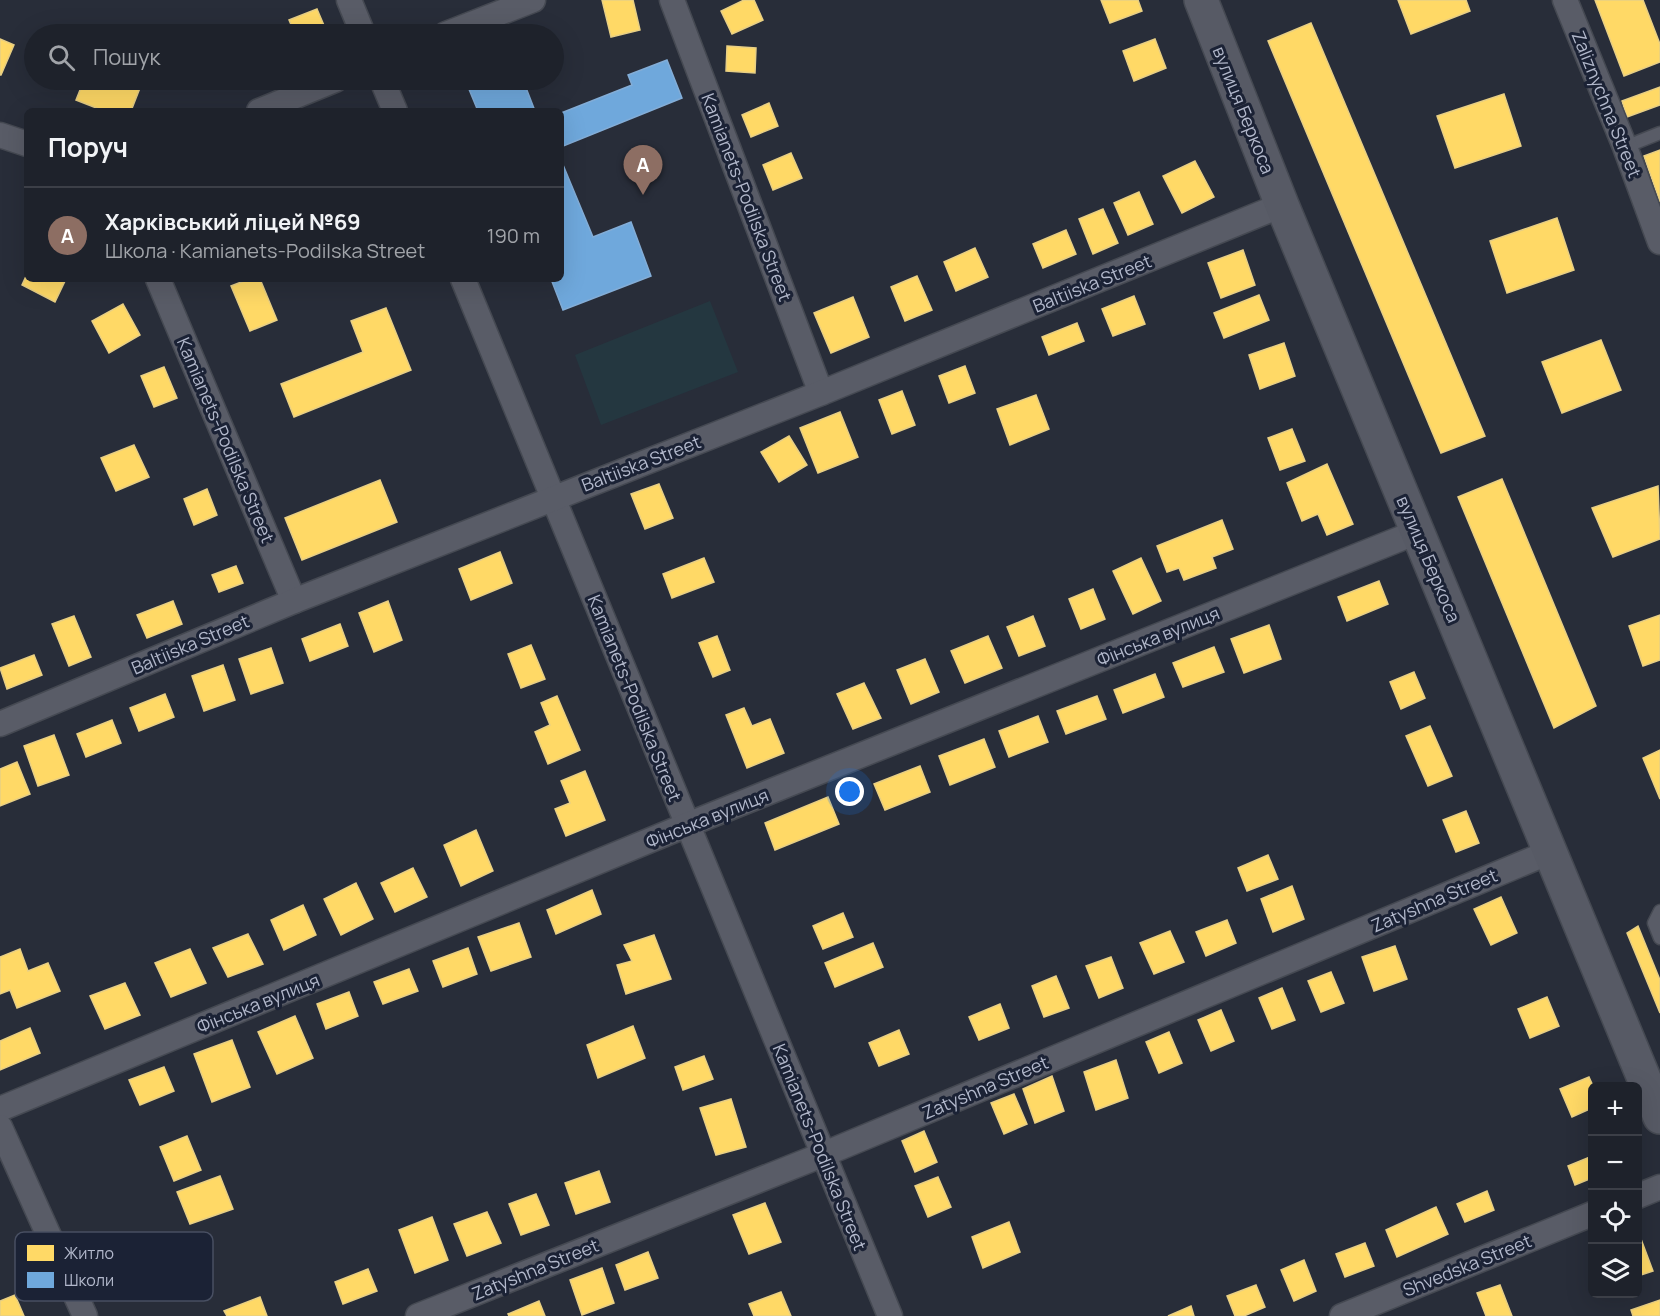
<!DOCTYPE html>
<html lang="uk">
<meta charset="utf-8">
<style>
body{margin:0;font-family:Manrope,sans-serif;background:#2b2f37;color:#f1f3f6}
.controls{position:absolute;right:18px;bottom:18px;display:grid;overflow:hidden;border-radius:9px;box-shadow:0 6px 24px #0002}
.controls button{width:54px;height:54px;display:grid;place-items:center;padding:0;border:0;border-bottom:2px solid #3c3f47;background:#1e222b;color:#f1f3f6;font:30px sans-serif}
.you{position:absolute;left:850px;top:792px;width:21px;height:21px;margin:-15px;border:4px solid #fff;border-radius:50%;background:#1a73e8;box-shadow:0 0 0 9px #1a73e833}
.badge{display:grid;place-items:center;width:39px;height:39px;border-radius:50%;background:#b45309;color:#fff;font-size:20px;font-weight:700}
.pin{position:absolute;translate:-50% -50px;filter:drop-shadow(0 2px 3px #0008)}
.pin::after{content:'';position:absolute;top:32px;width:21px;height:18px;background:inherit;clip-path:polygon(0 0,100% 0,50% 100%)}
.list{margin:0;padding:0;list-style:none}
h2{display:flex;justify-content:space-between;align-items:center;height:78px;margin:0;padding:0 24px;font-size:26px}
h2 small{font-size:20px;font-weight:400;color:#a1a4a9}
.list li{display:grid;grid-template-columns:39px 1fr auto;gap:18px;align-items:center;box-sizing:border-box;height:96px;padding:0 24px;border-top:2px solid #3c3f47}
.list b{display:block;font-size:22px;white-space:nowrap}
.list p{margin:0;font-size:20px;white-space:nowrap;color:#a1a4a9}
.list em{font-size:20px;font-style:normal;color:#a1a4a9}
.icon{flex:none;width:33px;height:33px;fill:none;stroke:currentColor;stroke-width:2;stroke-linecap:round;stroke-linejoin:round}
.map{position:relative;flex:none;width:1660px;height:1316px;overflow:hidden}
.search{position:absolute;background:#1e222b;box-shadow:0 6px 24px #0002;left:24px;top:24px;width:540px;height:66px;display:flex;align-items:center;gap:15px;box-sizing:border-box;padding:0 21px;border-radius:33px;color:#a1a4a9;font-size:22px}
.panel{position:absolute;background:#1e222b;box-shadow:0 6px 24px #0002;left:24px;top:108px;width:540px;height:174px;border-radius:9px}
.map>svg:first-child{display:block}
</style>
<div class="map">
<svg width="1660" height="1316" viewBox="0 0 1660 1316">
<rect width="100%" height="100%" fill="#282d39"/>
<!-- green -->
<path fill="#243740" d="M 710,301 L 738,372 L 601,425 L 575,355 Z"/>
<!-- homes -->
<g fill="#ffd966" stroke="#e8cf84" stroke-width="1.5">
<path d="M 602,0 L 633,0 L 640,30 L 611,37 Z"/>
<path d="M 744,0 L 754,0 L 763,20 L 732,34 L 721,11 Z"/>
<path d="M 1101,0 L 1138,0 L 1142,11 L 1110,23 Z"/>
<path d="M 1398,0 L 1466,0 L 1470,11 L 1411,34 Z"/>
<path d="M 1595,0 L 1643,0 L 1660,44 L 1660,62 L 1624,76 Z"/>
<path d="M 317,9 L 326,30 L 316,34 L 295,34 L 289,20 Z"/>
<path d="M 1311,23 L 1485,436 L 1441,453 L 1268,41 Z"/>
<path d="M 0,39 L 14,45 L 1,75 L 0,75 Z"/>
<path d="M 1155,39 L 1166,68 L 1134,81 L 1123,51 Z"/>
<path d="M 727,46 L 756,48 L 755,73 L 726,71 Z"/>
<path d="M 84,80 L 118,80 L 140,88 L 131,111 L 104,111 L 76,100 Z"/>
<path d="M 1660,87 L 1660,105 L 1627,117 L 1622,101 Z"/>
<path d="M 1504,94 L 1521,146 L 1455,168 L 1437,116 Z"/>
<path d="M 769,103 L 778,126 L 751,137 L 742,115 Z"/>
<path d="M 1660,150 L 1660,202 L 1644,156 Z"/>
<path d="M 791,153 L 802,178 L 773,190 L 763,165 Z"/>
<path d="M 1195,161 L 1214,197 L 1182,213 L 1163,176 Z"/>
<path d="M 1139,192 L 1153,224 L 1128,235 L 1114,203 Z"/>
<path d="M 1103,209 L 1118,243 L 1093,254 L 1079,219 Z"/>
<path d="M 1557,218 L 1574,270 L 1507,293 L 1490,241 Z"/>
<path d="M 1066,230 L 1076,254 L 1043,268 L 1033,244 Z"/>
<path d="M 975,248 L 988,277 L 956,291 L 944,262 Z"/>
<path d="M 1243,250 L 1255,285 L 1221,298 L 1208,263 Z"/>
<path d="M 27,274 L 27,279 L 66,279 L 55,302 L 22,285 Z"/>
<path d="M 917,276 L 932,310 L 905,321 L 891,287 Z"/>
<path d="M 249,279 L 260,279 L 277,320 L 250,331 L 231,286 Z"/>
<path d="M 1259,295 L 1269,320 L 1224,338 L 1214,313 Z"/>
<path d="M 1134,296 L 1145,324 L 1113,336 L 1102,309 Z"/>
<path d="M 853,297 L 869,337 L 831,353 L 814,313 Z"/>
<path d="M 123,304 L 140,335 L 109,353 L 92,321 Z"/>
<path d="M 386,308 L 411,370 L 294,417 L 281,384 L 363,352 L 351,321 Z"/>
<path d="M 1077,323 L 1084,341 L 1049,355 L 1042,337 Z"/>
<path d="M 1601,340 L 1621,390 L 1562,413 L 1542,362 Z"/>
<path d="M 1284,343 L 1295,376 L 1260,389 L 1249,355 Z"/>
<path d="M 965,366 L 975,393 L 949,403 L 939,376 Z"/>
<path d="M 164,367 L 177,398 L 154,407 L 141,376 Z"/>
<path d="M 902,391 L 915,425 L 892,434 L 879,400 Z"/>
<path d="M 1036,395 L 1049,429 L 1010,445 L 997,409 Z"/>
<path d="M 840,412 L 858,457 L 818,473 L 800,428 Z"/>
<path d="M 1292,429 L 1305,461 L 1280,470 L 1268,438 Z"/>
<path d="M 789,436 L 807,465 L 779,482 L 761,452 Z"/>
<path d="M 134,445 L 149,477 L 116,491 L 101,458 Z"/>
<path d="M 1327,464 L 1353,524 L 1327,535 L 1318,514 L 1302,521 L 1287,483 Z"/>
<path d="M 1502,479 L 1596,706 L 1554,728 L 1458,497 Z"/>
<path d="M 380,480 L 397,522 L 302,560 L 285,518 Z"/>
<path d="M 659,484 L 673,518 L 645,529 L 631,494 Z"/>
<path d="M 1658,486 L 1660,539 L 1613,557 L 1592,508 Z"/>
<path d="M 207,489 L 217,515 L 194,525 L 184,499 Z"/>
<path d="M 1222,520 L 1233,549 L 1212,557 L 1216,568 L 1184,580 L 1179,568 L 1167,572 L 1157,546 Z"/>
<path d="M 500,552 L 512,583 L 471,600 L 459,569 Z"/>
<path d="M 704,558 L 714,582 L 672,598 L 663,574 Z"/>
<path d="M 1141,558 L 1161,601 L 1133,614 L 1113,571 Z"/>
<path d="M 236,566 L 243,583 L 219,592 L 212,575 Z"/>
<path d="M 1379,581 L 1388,604 L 1347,621 L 1338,597 Z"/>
<path d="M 1093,589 L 1105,619 L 1081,629 L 1069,599 Z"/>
<path d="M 173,601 L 182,624 L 147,638 L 137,615 Z"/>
<path d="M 388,601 L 402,640 L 374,652 L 359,613 Z"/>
<path d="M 1660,615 L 1660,660 L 1643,666 L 1629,626 Z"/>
<path d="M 74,616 L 91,657 L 69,666 L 52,624 Z"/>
<path d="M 1033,616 L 1045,646 L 1019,656 L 1007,627 Z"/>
<path d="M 340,624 L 348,646 L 310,661 L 302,639 Z"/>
<path d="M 1269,625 L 1281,659 L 1244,673 L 1231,639 Z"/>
<path d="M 717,636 L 730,670 L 713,677 L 699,643 Z"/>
<path d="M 988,636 L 1002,668 L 965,683 L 951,651 Z"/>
<path d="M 531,645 L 545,679 L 521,688 L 508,654 Z"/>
<path d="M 1214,647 L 1224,672 L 1183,687 L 1173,663 Z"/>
<path d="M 271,648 L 283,683 L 251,694 L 239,659 Z"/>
<path d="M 34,655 L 42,675 L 7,689 L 0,668 Z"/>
<path d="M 925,659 L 939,692 L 911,704 L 897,670 Z"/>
<path d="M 223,665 L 235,700 L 204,711 L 192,676 Z"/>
<path d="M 1414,672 L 1425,698 L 1401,709 L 1390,682 Z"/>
<path d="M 1155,674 L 1164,697 L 1123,713 L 1114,690 Z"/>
<path d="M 864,683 L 881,718 L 853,729 L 837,694 Z"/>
<path d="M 165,694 L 174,717 L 139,731 L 130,708 Z"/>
<path d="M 557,696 L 580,750 L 548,764 L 535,732 L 550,725 L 541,703 Z"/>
<path d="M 1097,696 L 1106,719 L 1066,734 L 1057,711 Z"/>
<path d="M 744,708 L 752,726 L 770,719 L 784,753 L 747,768 L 726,715 Z"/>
<path d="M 1038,716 L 1048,742 L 1009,757 L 999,731 Z"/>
<path d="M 112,720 L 121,743 L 86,757 L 77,734 Z"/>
<path d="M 1430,726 L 1452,776 L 1428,786 L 1406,736 Z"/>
<path d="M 54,735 L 69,775 L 38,786 L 24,746 Z"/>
<path d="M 984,739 L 995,767 L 950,785 L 939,756 Z"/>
<path d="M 1660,750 L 1660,799 L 1643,758 Z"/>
<path d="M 17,762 L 30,794 L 0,806 L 0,769 Z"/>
<path d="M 920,766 L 930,792 L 885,810 L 874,784 Z"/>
<path d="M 585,771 L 605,820 L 566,836 L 555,809 L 570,803 L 561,781 Z"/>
<path d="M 828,797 L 839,824 L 775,850 L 765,823 Z"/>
<path d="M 1466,811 L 1479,843 L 1456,852 L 1443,820 Z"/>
<path d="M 476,830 L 493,871 L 461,886 L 444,845 Z"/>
<path d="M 1268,855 L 1278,879 L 1247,891 L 1238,868 Z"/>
<path d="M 413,868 L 427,897 L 395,912 L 381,883 Z"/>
<path d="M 356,883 L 373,919 L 341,935 L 324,899 Z"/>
<path d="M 1292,886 L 1304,919 L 1273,932 L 1261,899 Z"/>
<path d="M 592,890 L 601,914 L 556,934 L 547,910 Z"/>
<path d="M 1501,897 L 1517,933 L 1491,945 L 1474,909 Z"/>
<path d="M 303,905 L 316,935 L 284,950 L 271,920 Z"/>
<path d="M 843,913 L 853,937 L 823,949 L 813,926 Z"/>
<path d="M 1227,920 L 1236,943 L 1206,956 L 1196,932 Z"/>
<path d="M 519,923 L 531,957 L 491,971 L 478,937 Z"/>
<path d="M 1638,926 L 1660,980 L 1660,1013 L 1627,933 Z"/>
<path d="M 1170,931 L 1184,962 L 1154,974 L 1140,943 Z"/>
<path d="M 248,934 L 263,964 L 228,977 L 213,948 Z"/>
<path d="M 654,935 L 671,979 L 626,994 L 617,965 L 632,961 L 624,945 Z"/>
<path d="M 873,943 L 883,967 L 835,987 L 825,963 Z"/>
<path d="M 1395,946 L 1407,979 L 1374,991 L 1362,957 Z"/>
<path d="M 468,948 L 477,974 L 443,987 L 433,961 Z"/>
<path d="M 20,949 L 28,971 L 48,963 L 60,991 L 17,1008 L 10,990 L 0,994 L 0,957 Z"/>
<path d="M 190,949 L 206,983 L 171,997 L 155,963 Z"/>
<path d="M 1111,957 L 1123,988 L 1099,998 L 1086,966 Z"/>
<path d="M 409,969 L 418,991 L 383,1004 L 374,982 Z"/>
<path d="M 1331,972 L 1344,1003 L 1321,1012 L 1308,981 Z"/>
<path d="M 1056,976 L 1069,1008 L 1044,1017 L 1032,986 Z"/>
<path d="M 125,983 L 140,1015 L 105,1029 L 90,996 Z"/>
<path d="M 1282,988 L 1295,1020 L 1272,1029 L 1259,998 Z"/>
<path d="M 349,992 L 358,1016 L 326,1029 L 317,1004 Z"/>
<path d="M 1547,997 L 1559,1026 L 1530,1038 L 1518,1009 Z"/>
<path d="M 1000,1004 L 1009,1028 L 979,1040 L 969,1017 Z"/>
<path d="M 1221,1010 L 1234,1041 L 1211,1051 L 1198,1020 Z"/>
<path d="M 295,1016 L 313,1058 L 277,1074 L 258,1032 Z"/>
<path d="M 633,1026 L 645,1058 L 598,1078 L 587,1045 Z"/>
<path d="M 30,1028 L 40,1053 L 0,1070 L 0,1041 Z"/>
<path d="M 899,1030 L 909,1054 L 879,1066 L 869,1043 Z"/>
<path d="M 1169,1032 L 1182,1063 L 1159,1073 L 1146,1042 Z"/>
<path d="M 232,1040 L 250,1087 L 212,1102 L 194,1054 Z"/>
<path d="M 704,1056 L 713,1079 L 683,1090 L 675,1067 Z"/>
<path d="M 1116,1060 L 1128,1098 L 1096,1110 L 1084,1072 Z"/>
<path d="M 164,1067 L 174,1091 L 140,1105 L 129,1080 Z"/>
<path d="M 1052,1076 L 1064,1111 L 1035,1123 L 1023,1089 Z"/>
<path d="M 1589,1077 L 1593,1086 L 1592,1108 L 1572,1117 L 1560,1089 Z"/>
<path d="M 1014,1094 L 1027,1124 L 1004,1134 L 991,1103 Z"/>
<path d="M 731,1099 L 746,1147 L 716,1155 L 700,1108 Z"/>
<path d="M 924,1131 L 937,1162 L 915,1172 L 902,1141 Z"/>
<path d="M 187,1136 L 201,1170 L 174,1181 L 160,1147 Z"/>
<path d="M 1592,1156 L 1592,1178 L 1575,1185 L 1568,1166 Z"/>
<path d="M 599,1171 L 610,1202 L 576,1214 L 565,1183 Z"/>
<path d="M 220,1176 L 233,1209 L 190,1224 L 177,1192 Z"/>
<path d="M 938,1177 L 951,1207 L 928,1217 L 915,1186 Z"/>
<path d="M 1487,1191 L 1494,1210 L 1465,1222 L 1457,1204 Z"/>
<path d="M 536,1194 L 549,1225 L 521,1235 L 509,1204 Z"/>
<path d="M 765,1203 L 781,1242 L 749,1254 L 733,1215 Z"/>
<path d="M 1436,1207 L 1448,1234 L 1397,1257 L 1386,1230 Z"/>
<path d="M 487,1212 L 501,1243 L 467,1256 L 454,1224 Z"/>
<path d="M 432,1217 L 448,1260 L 415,1273 L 399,1230 Z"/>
<path d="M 1009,1222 L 1020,1252 L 983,1268 L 972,1237 Z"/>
<path d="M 1638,1231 L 1653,1271 L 1638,1276 Z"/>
<path d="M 1365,1243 L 1374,1266 L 1345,1277 L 1336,1254 Z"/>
<path d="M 648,1252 L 658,1278 L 625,1290 L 616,1265 Z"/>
<path d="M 1304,1260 L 1316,1291 L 1294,1301 L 1281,1270 Z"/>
<path d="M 602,1268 L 614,1303 L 582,1315 L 570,1280 Z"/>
<path d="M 368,1269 L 377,1291 L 343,1304 L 335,1282 Z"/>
<path d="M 1256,1285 L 1265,1307 L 1244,1316 L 1235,1316 L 1227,1296 Z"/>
<path d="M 1500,1285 L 1512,1316 L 1486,1316 L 1477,1293 Z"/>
<path d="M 781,1292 L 791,1316 L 754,1316 L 749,1304 Z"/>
<path d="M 15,1295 L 24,1316 L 0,1316 L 0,1301 Z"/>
<path d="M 260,1297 L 267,1316 L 227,1316 L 224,1311 Z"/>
<path d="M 1660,1300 L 1660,1316 L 1633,1316 L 1631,1310 Z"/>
<path d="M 539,1301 L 545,1316 L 509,1316 L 508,1314 Z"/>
<path d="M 1191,1306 L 1194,1316 L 1168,1316 Z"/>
</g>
<!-- schools -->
<g fill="#6fa8dc" stroke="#83add7" stroke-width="1.5">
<path d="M 667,60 L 682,98 L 561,147 L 561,113 L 632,85 L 628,75 Z"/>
<path d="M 472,80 L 523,80 L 535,111 L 478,111 L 466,82 Z"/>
<path d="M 561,160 L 593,237 L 631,222 L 651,276 L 563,310 L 551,279 L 561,279 Z"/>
</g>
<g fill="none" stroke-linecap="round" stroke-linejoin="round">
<defs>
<g id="lane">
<path d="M 1625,147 L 1660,133"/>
<path d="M 1660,911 L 1654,923 L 1660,938"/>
</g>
<g id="street">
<path d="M 349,0 L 363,34"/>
<path d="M 672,0 L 821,393"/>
<path d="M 1565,0 L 1625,147 L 1660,242"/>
<path d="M 446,34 L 533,0"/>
<path d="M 382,80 L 395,111"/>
<path d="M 259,111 L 335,80"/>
<path d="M 0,135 L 27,144"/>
<path d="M 158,279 L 294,601"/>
<path d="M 463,279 L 890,1316"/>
<path d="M 0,724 L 294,601 L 821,393 L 1282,205"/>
<path d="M 0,1109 L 687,825 L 1417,532"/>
<path d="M 0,1127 L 85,1316"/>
<path d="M 1638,1196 L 1660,1187"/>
<path d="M 418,1316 L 822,1155 L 1550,852"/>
<path d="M 1342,1316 L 1592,1214"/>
</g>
<path id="secondary" d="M 1201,0 L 1282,205 L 1660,1117"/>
</defs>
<!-- lane casing -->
<use href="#lane" stroke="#454952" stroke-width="15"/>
<!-- street casing -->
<use href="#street" stroke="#454952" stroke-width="27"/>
<!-- secondary casing -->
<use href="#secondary" stroke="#454952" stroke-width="36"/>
<!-- lane -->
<use href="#lane" stroke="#595c67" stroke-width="12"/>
<!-- street -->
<use href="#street" stroke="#595c67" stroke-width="24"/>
<!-- secondary -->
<use href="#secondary" stroke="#575a65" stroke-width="33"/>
</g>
<g text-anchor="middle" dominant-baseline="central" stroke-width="6" stroke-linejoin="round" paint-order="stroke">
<!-- street labels -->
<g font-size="18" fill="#b2b8cb" stroke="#1b2235">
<text transform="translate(1607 104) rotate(68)">Zaliznychna Street</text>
<text transform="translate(1244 110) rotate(68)">вулиця Беркоса</text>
<text transform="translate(747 197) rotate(69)">Kamianets-Podilska Street</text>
<text transform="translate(1092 283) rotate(-22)">Baltiiska Street</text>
<text transform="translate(226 440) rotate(67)">Kamianets-Podilska Street</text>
<text transform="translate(641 463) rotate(-21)">Baltiiska Street</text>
<text transform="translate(1429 559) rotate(67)">вулиця Беркоса</text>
<text transform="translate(1158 636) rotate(-22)">Фінська вулиця</text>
<text transform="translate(190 644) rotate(-23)">Baltiiska Street</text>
<text transform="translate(635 698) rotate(68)">Kamianets-Podilska Street</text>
<text transform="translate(707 818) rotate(-22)">Фінська вулиця</text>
<text transform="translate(1434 900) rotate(-23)">Zatyshna Street</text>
<text transform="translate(258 1003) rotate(-22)">Фінська вулиця</text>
<text transform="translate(985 1087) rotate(-23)">Zatyshna Street</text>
<text transform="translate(820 1147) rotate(68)">Kamianets-Podilska Street</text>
<text transform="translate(1467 1265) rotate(-22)">Shvedska Street</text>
<text transform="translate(535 1269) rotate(-22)">Zatyshna Street</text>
</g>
</g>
<!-- legend -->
<rect x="15" y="1232" width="198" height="69" rx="9" fill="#1b2235" stroke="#484f62" stroke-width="1.5"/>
<rect x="27" y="1245" width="27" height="16" fill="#ffd966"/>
<rect x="27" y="1272" width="27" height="16" fill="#6fa8dc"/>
<g font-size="16" fill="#b2b8cb">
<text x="64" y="1259">Житло</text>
<text x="64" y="1286">Школи</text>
</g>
</svg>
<div class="controls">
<button>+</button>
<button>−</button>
<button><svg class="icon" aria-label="locate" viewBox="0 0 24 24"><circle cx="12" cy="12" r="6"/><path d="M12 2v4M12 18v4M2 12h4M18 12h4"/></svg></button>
<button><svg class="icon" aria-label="layers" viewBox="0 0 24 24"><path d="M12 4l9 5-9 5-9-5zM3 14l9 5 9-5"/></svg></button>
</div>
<div class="you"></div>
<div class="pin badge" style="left:643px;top:195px;background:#8d6e63">A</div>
<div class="search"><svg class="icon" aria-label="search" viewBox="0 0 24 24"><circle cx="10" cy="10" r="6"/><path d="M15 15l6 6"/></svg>Пошук</div>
<section class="panel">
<h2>Поруч<small></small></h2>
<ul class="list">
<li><span class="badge" style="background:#8d6e63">A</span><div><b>Харківський ліцей №69</b><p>Школа · Kamianets-Podilska Street</p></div><em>190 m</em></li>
</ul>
</section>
</div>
